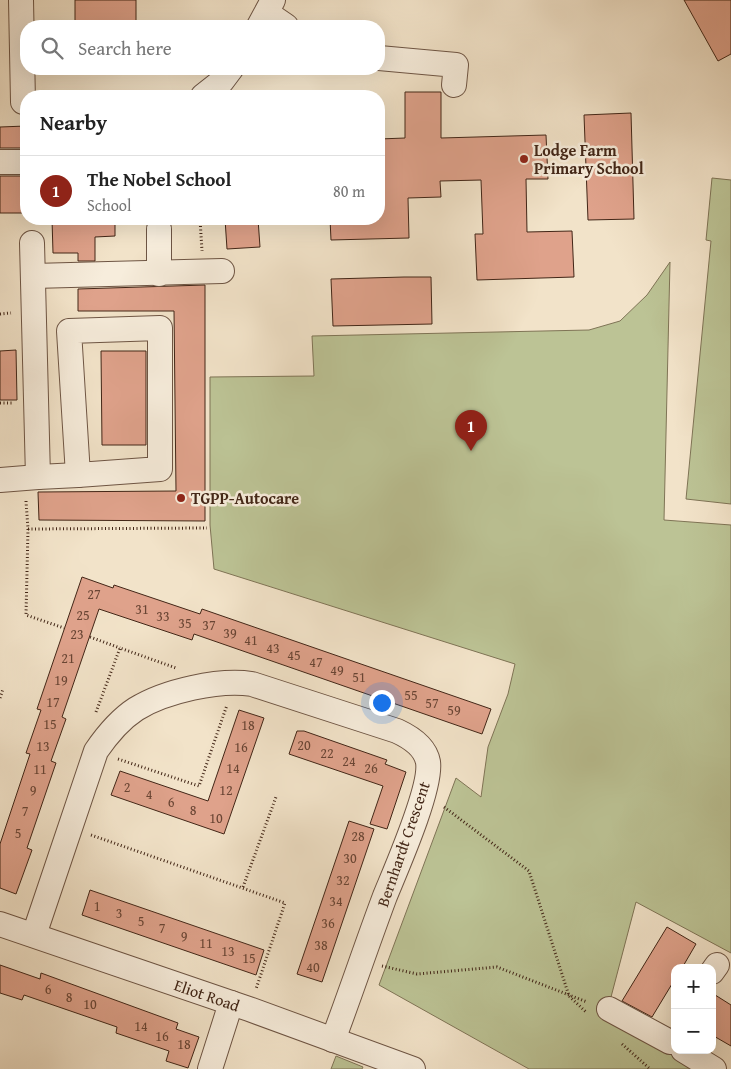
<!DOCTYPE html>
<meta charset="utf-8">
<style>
body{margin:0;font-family:"Gentium Book Plus",serif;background:#f2f2f2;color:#222}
.controls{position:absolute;right:15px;bottom:15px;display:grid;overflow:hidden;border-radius:10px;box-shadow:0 5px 20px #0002}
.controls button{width:45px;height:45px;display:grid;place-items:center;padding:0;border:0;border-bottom:1px solid #e0e0e0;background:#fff;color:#222;font:25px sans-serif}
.you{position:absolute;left:381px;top:702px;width:18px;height:18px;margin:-12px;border:4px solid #fff;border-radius:50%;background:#1a73e8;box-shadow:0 0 0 8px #1a73e833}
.badge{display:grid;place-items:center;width:32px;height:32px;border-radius:50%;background:#8f2418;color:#fff;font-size:16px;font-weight:700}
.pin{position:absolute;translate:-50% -41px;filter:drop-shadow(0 1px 2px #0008)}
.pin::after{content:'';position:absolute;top:26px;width:18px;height:15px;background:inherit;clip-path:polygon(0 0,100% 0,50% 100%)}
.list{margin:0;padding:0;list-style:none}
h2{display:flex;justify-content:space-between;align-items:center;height:65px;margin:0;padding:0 20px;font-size:21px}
h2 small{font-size:16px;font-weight:400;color:#767676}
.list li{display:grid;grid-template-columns:32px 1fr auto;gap:15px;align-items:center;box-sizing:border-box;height:70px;padding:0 20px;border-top:1px solid #e0e0e0}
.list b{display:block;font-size:19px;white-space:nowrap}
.list p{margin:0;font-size:16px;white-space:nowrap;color:#767676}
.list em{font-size:16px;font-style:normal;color:#767676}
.icon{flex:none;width:28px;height:28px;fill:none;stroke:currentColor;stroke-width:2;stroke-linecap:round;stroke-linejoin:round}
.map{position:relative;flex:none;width:731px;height:1069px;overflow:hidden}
.search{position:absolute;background:#fff;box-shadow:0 5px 20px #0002;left:20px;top:20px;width:365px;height:55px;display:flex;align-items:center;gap:12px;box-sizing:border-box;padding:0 18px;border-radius:20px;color:#767676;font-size:19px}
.panel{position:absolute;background:#fff;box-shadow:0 5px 20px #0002;left:20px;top:90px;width:365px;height:135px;border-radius:20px}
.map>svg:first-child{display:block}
</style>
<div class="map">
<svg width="731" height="1069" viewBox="0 0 731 1069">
<rect width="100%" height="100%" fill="#f2e3c9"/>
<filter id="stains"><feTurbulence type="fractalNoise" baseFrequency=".004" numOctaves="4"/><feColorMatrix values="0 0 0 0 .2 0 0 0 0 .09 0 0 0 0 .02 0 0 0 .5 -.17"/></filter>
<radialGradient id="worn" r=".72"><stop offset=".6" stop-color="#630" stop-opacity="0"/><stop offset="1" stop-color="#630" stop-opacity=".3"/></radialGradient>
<!-- green -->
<g fill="#bcc395" stroke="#7f7456">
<path d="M 712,178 L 731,180 L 731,504 L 686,499 L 711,241 L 706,240 Z"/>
<path d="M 670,262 L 664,520 L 731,525 L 731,953 L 636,902 L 606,1016 L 699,1069 L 529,1069 L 379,985 L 456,778 L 481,797 L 488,747 L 508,694 L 515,664 L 214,569 L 210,525 L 210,377 L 314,376 L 312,336 L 589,330 L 620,321 L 647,295 Z"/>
<path d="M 336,1056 L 363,1067 L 362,1069 L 331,1069 Z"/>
</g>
<!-- building -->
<g fill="#dfa28b" stroke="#422617">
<rect x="75" y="0" width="61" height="26"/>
<path d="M 684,0 L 731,0 L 731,54 L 718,61 Z"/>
<path d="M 405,92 L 441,92 L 441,138 L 546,135 L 548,179 L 526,179 L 527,232 L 572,231 L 574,277 L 477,280 L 475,234 L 483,234 L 481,180 L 440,181 L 441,197 L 408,198 L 409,238 L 331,240 L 330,219 L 379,219 L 379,203 L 383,203 L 382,167 L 379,167 L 379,139 L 405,138 Z"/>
<path d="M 631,113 L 634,219 L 588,220 L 584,115 Z"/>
<path d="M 26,126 L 26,148 L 0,148 L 0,127 Z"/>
<rect x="0" y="176" width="26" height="37"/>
<path d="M 52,219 L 115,219 L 115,236 L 95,237 L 95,261 L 78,261 L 78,253 L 53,253 Z"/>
<path d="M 225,219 L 258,219 L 260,247 L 227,249 Z"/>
<path d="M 404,277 L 431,277 L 432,324 L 333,326 L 331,279 Z"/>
<path d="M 205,285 L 205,521 L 39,520 L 38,492 L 176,491 L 174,311 L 78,311 L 78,289 Z"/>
<path d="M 16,350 L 17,400 L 0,400 L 0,351 Z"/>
<path d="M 101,351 L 146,351 L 146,445 L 102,445 Z"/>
<path d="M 82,577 L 113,588 L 114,585 L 200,614 L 202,609 L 491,709 L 482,734 L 194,634 L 192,640 L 99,609 L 62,717 L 66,719 L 51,761 L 56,763 L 27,848 L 32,850 L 16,894 L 0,888 L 0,844 L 30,754 L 26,753 L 41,710 L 37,709 Z"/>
<path d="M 239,710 L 264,718 L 224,834 L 111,795 L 120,771 L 208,801 Z"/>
<path d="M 297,731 L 304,731 L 387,760 L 385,764 L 406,772 L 387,829 L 370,824 L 383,786 L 289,754 Z"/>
<path d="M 349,821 L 374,829 L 322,982 L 297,974 Z"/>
<path d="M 90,890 L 264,950 L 256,975 L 82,915 Z"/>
<path d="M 667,927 L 696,944 L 682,968 L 675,968 L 675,979 L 652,1017 L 622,1001 Z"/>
<path d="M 0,965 L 40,979 L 41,973 L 178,1023 L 176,1029 L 199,1037 L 188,1068 L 166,1061 L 169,1051 L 116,1033 L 117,1027 L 24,995 L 22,1000 L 0,993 Z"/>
<path d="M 712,993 L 731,1005 L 731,1046 L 712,1035 Z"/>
</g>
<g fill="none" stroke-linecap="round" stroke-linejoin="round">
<defs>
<g id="minor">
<path d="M 21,0 L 23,102 L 26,102"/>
<path d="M 267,13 L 286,26"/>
<path d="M 259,26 L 273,0"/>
<path d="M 379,58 L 456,65 L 454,85"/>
<path d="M 203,96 L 222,81 L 231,69"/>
<path d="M 0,162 L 26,162"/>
<path d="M 159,274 L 159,229"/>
<path d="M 33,276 L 222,271"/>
<path d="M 160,328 L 160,469 L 78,475 L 69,331 Z"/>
<path d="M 38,477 L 78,475"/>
<path d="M 0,480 L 38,477 L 32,243"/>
<path d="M 0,924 L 249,1009 L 413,1069"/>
<path d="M 34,935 L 96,751 C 107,735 119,720 136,709 C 165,691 219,679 252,684 L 397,731 C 410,737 425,746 428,762 C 432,788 396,869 385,896 C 367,944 351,992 333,1040"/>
<path d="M 712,972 L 717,965"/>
<path d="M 609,1009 L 670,1042"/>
<path d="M 683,1050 L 714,1069"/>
<path d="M 210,1069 L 231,1003"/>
</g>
</defs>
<!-- minor casing -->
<use href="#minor" stroke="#6e5544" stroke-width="26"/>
<!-- path -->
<g stroke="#422617" stroke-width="3" stroke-dasharray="1 2.5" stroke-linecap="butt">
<path d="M 200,219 L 202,251"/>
<path d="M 0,314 L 11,313"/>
<path d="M 0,403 L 13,403"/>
<path d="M 26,501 L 28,529 L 26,615 L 64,628"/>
<path d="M 28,529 L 207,528"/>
<path d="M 90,637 L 120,648"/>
<path d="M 0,698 L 3,689"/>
<path d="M 96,712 L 120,648 L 176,668"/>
<path d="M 118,759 L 199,786 L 227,705"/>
<path d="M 444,807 L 529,871 L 569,996 L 586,1012"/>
<path d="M 91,835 L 285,903 L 256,989"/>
<path d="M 243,887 L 276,797"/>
<path d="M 382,966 L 417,974 L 497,967 L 587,1002"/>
<path d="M 622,1044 L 650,1069"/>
</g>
<!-- minor -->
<use href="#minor" stroke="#f7eddc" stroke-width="24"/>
</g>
<!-- markers -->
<g fill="#8f2418" stroke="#f7eddc" stroke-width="2">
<circle cx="524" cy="159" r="5"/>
<circle cx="181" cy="498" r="5"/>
</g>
<g text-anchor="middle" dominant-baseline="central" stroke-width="5" stroke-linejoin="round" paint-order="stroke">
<!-- number labels -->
<g font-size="14" fill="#694534">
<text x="94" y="594">27</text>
<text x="142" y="609">31</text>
<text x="83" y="615">25</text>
<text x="163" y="616">33</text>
<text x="185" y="623">35</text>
<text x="209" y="625">37</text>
<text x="230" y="633">39</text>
<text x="77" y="634">23</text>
<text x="251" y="640">41</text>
<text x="273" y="648">43</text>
<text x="294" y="655">45</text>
<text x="68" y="658">21</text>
<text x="316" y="662">47</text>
<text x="337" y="670">49</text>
<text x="359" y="677">51</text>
<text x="61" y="680">19</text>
<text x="411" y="695">55</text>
<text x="53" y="702">17</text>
<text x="432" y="703">57</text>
<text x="454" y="710">59</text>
<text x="50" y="724">15</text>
<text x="248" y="725">18</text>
<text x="304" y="745">20</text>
<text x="43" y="746">13</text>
<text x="241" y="747">16</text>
<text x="327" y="753">22</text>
<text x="349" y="761">24</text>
<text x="233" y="768">14</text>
<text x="371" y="768">26</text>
<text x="40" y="769">11</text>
<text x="127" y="787">2</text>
<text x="33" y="790">9</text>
<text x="226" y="790">12</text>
<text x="149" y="794">4</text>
<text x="171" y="802">6</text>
<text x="193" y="810">8</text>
<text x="25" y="811">7</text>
<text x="216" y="818">10</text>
<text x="18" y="833">5</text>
<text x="358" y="836">28</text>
<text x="350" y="858">30</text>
<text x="343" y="880">32</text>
<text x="336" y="901">34</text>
<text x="97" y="906">1</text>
<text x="119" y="913">3</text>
<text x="141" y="921">5</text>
<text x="328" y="923">36</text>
<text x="162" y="928">7</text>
<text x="184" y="936">9</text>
<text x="206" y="943">11</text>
<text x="321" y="945">38</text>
<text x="228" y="951">13</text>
<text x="249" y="958">15</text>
<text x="313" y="967">40</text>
<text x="48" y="989">6</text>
<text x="69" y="997">8</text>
<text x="90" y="1004">10</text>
<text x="141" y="1026">14</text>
<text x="162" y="1036">16</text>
<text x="184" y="1044">18</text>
</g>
<!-- poi labels -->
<g font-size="16" font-weight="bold" fill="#422617" stroke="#f7eddc" text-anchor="start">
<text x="534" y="150">Lodge Farm<tspan x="534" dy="18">Primary School</tspan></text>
<text x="191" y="498">TGPP-Autocare</text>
</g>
<!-- street labels -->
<g font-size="16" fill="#422617" stroke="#f7eddc">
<text transform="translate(403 844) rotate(-71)">Bernhardt Crescent</text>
<text transform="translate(207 995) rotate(19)">Eliot Road</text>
</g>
</g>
<rect width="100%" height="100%" filter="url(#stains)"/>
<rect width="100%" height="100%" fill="url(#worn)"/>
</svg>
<div class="controls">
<button>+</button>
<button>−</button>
</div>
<div class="you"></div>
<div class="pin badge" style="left:471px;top:451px">1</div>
<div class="search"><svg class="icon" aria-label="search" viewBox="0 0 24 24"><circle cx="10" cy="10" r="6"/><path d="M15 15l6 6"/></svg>Search here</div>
<section class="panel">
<h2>Nearby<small></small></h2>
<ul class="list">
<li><span class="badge">1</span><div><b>The Nobel School</b><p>School</p></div><em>80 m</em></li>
</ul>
</section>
</div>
